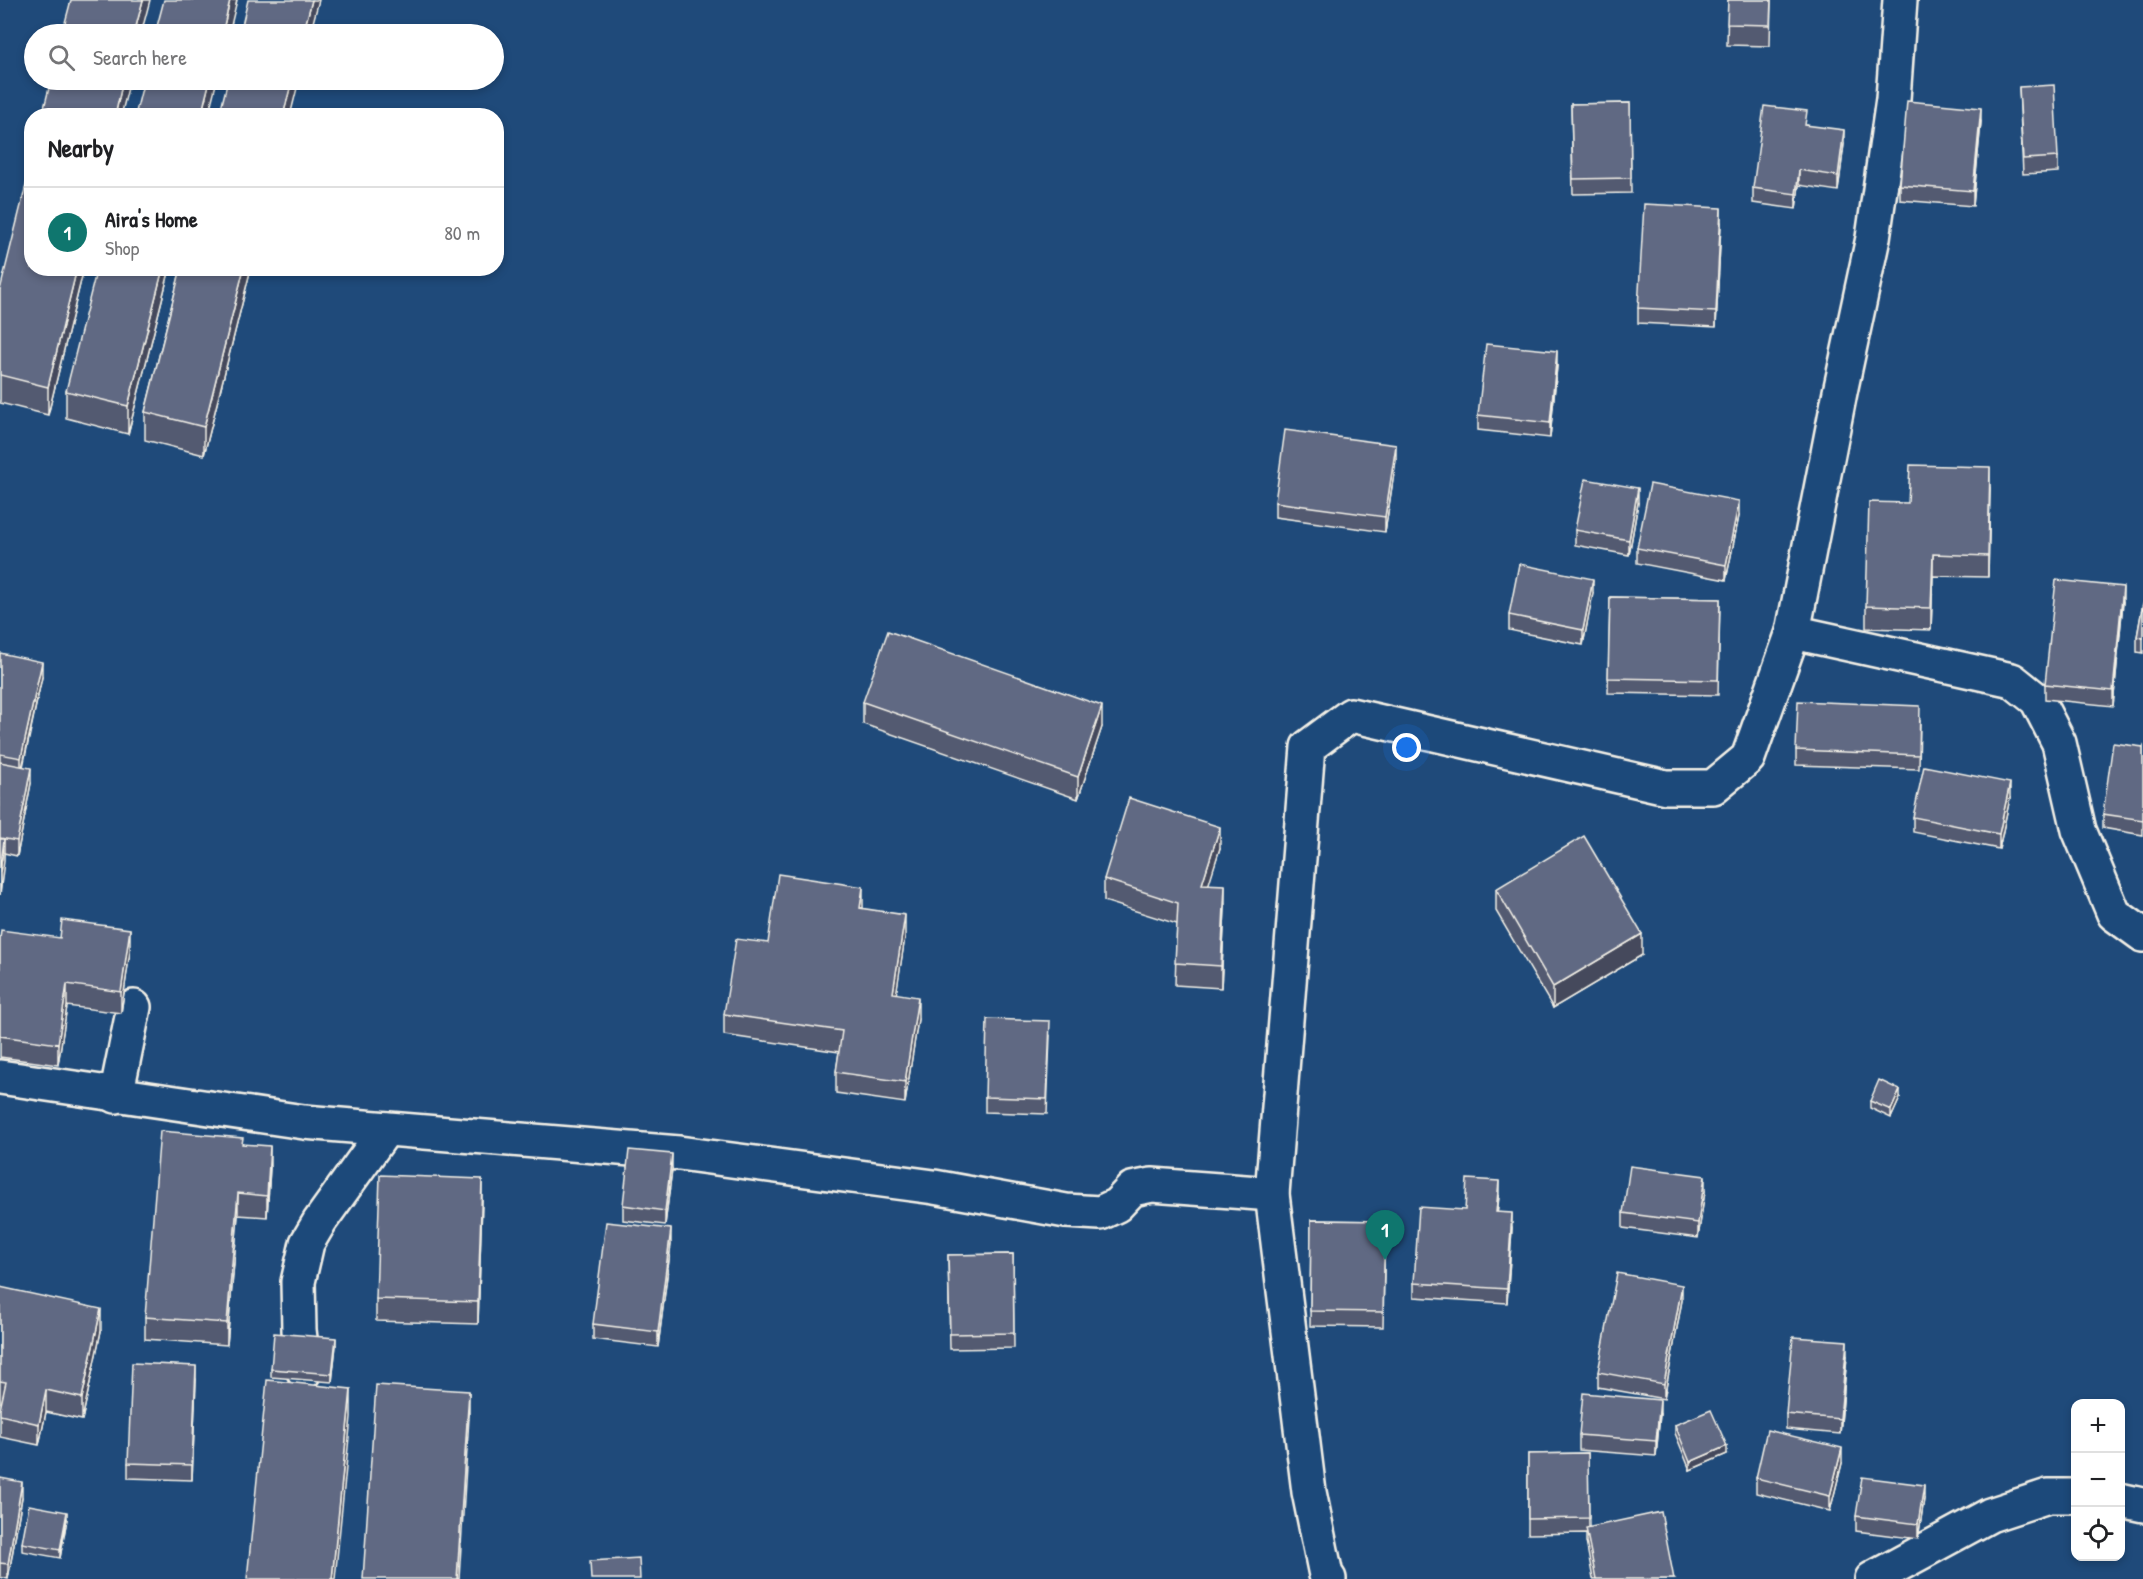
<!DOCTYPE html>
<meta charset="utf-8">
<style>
body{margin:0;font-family:"Patrick Hand",sans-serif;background:#f6f6f6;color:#202124}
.controls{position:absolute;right:18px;bottom:18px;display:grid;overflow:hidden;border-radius:12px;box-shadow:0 3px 9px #0003}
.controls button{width:54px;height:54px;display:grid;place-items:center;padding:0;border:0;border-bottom:2px solid #e0e0e0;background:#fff;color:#202124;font:30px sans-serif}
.you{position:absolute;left:1407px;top:748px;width:21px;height:21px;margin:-15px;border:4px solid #fff;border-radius:50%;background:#1a73e8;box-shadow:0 0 0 9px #1a73e833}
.badge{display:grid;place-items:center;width:39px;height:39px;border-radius:50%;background:#0f766e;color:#fff;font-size:20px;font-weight:700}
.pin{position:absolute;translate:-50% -50px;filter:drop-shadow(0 2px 3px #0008)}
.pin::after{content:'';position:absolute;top:32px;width:21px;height:18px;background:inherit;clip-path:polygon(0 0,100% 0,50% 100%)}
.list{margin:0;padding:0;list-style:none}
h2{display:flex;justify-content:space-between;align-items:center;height:78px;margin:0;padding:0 24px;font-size:26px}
h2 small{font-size:20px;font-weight:400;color:#757577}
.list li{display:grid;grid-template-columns:39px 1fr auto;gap:18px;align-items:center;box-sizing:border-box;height:90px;padding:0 24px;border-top:2px solid #e0e0e0}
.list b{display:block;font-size:22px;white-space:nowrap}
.list p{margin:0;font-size:20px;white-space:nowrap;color:#757577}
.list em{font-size:20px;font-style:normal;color:#757577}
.icon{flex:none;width:33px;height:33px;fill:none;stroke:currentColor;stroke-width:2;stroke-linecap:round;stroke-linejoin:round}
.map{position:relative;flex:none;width:2143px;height:1579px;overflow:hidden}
.search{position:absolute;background:#fff;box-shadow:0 3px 9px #0003;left:24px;top:24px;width:480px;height:66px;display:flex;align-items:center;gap:15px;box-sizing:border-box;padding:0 21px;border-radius:33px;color:#757577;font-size:22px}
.panel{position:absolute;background:#fff;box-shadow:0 3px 9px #0003;left:24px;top:108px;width:480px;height:168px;border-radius:24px}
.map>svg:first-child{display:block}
</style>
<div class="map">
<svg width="2143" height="1579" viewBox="0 0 2143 1579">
<rect width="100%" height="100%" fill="#1f4a7a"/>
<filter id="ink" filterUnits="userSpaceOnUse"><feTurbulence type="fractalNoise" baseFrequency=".0167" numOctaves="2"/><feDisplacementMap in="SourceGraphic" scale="12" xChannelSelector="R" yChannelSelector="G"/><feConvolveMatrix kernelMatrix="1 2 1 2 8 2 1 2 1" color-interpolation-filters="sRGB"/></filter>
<g filter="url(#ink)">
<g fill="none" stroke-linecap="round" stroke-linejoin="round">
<defs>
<g id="minor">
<path d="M 1793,632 L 2012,680 L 2037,700 L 2059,743 L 2079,830 L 2114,914 L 2143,935"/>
<path d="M 0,1077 L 304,1122 L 679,1153 L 934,1187 L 1066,1211 L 1100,1213 L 1117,1205 L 1132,1189 L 1152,1185 L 1272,1194"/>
<path d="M 116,1096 L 134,1007"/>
<path d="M 304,1372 L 299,1330 L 298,1282 L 307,1243 L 320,1221 L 386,1129"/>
<path d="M 2120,1500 L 2143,1505"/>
<path d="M 1329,1579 L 1326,1575 L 1309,1492 L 1272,1194 L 1308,747 L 1351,715 L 1666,787 L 1713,787 L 1748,758 L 1793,632 L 1840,392 L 1873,238 L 1893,99 L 1900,0"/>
<path d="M 1872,1579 L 1990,1515 L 2048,1496 L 2076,1496"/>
</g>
</defs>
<!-- minor casing -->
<use href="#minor" stroke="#f4f1e8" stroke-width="38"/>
<!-- minor -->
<use href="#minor" stroke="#1f4a7a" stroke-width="33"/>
</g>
<!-- wall -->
<g fill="#535a71" stroke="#f4f1e8" stroke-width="1.5">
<path d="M 1728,0 L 1771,0 L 1770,46 L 1727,45 Z"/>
<path d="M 2019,87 L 2058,157 L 2058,172 L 2023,174 Z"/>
<path d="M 1630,103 L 1631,193 L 1573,194 L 1571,104 Z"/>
<path d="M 1981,122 L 1973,206 L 1900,200 L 1900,185 Z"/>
<path d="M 1807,125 L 1844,144 L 1838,191 L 1799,185 L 1796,209 L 1753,203 L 1753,188 Z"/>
<path d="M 1721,223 L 1716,327 L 1638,323 L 1638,308 Z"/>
<path d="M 84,268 L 48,415 L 0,403 L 0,290 Z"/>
<path d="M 170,268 L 128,434 L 66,418 L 66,391 Z"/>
<path d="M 181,268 L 251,268 L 204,455 L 145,440 L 145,412 Z"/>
<path d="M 1557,366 L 1550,438 L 1478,430 L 1478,415 Z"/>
<path d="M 1396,460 L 1385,532 L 1275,517 L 1275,502 Z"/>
<path d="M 1990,488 L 1988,577 L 1933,576 L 1931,630 L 1866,628 L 1866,606 Z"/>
<path d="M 1638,503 L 1629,555 L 1575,545 L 1575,530 Z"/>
<path d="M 1739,516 L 1726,580 L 1637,563 L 1637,548 Z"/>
<path d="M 1593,593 L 1583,645 L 1509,630 L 1509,615 Z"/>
<path d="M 1610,597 L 1720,599 L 1718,695 L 1608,693 Z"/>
<path d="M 2123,602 L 2113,706 L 2045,699 L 2045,684 Z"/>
<path d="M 2143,603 L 2143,653 L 2137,652 L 2137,637 Z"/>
<path d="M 0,653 L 42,677 L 23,767 L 31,783 L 17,856 L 4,853 L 0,895 Z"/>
<path d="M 863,702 L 1102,727 L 1078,799 L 863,724 Z"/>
<path d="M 1920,721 L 1919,769 L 1796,765 L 1796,750 Z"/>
<path d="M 2143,747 L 2143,835 L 2103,828 L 2103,814 Z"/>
<path d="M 2010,798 L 1999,849 L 1913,832 L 1913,817 Z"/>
<path d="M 1220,848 L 1208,884 L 1225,907 L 1221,988 L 1175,985 L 1177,924 L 1104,901 L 1104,879 Z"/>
<path d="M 1496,889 L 1642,955 L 1553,1008 L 1496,911 Z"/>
<path d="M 863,909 L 905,937 L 896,993 L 918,1019 L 905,1103 L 836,1093 L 836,1072 L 839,1052 L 724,1035 L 724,1014 L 768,943 Z"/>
<path d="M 0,939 L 130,951 L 121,1013 L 67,1006 L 58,1065 L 0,1057 Z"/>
<path d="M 1050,1036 L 1047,1114 L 985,1112 L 985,1097 Z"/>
<path d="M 1900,1098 L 1891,1118 L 1870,1108 L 1870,1101 Z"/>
<path d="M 243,1144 L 270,1167 L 267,1217 L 238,1215 L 227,1345 L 145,1339 L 145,1317 Z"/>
<path d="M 672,1169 L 665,1225 L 623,1220 L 623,1205 Z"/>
<path d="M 1705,1191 L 1698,1238 L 1623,1228 L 1623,1213 Z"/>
<path d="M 1499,1196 L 1497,1212 L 1512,1228 L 1507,1303 L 1414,1297 L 1414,1283 L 1465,1210 Z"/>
<path d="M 482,1200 L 478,1324 L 376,1321 L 376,1299 Z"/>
<path d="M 1311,1220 L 1385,1221 L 1383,1327 L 1310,1326 Z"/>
<path d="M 671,1244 L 658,1347 L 593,1339 L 593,1324 Z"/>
<path d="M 1013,1254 L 1014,1348 L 950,1349 L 948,1255 Z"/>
<path d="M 0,1287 L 101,1331 L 82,1420 L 46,1412 L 39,1445 L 0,1437 L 0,1409 L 1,1403 L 0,1402 Z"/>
<path d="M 1682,1300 L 1664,1399 L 1598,1387 L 1598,1372 Z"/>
<path d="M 336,1345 L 332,1382 L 271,1377 L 271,1369 Z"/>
<path d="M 1847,1356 L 1840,1434 L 1786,1429 L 1786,1414 Z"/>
<path d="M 196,1380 L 192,1480 L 128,1478 L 128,1463 Z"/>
<path d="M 1660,1414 L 1656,1456 L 1579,1450 L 1579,1435 Z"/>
<path d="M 1675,1425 L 1727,1454 L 1690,1470 L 1675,1433 Z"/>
<path d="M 1588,1453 L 1589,1527 L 1674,1579 L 1593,1579 L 1586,1542 L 1586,1533 L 1528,1534 L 1528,1454 Z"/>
<path d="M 1842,1463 L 1830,1511 L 1756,1493 L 1756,1478 Z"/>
<path d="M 0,1478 L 22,1497 L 8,1579 L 0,1577 Z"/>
<path d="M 1924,1499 L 1918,1539 L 1856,1531 L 1856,1516 Z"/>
<path d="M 67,1519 L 60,1558 L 22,1551 L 22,1543 Z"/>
</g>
<!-- shaded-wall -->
<g fill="#444a5c" stroke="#f4f1e8" stroke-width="1.5">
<path d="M 143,0 L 150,0 L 141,34 L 134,34 Z"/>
<path d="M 230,0 L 237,0 L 229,34 L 222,34 Z"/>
<path d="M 312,0 L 319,0 L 310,34 L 303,34 Z"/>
<path d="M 123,80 L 130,80 L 121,116 L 115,116 Z"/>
<path d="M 210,80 L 217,80 L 208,116 L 201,116 Z"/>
<path d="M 292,80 L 299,80 L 290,116 L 283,116 Z"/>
<path d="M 1981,108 L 1981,122 L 1973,206 L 1973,191 Z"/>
<path d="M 1844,130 L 1844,144 L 1838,191 L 1838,176 Z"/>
<path d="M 1799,170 L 1799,185 L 1796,209 L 1796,194 Z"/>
<path d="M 1721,208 L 1721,223 L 1716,327 L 1716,312 Z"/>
<path d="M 77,268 L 84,268 L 48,415 L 48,387 Z"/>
<path d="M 163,268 L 170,268 L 128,434 L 128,406 Z"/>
<path d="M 244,268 L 251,268 L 204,455 L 204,427 Z"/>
<path d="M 1557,351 L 1557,366 L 1550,438 L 1550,423 Z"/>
<path d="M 1396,445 L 1396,460 L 1385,532 L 1385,517 Z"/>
<path d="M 1990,467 L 1990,488 L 1988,577 L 1988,556 Z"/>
<path d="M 1638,488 L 1638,503 L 1629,555 L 1629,540 Z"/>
<path d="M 1739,501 L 1739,516 L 1726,580 L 1726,565 Z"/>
<path d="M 1933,554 L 1933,576 L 1931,630 L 1931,608 Z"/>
<path d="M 1593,579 L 1593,593 L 1583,645 L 1583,630 Z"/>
<path d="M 2123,587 L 2123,602 L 2113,706 L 2113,691 Z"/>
<path d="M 42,662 L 42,677 L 21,773 L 21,758 Z"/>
<path d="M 1102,706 L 1102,727 L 1078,799 L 1078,777 Z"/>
<path d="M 31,768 L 31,783 L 17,856 L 17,841 Z"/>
<path d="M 2010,783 L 2010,798 L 1999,849 L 1999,834 Z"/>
<path d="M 1220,827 L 1220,848 L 1202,906 L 1202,884 Z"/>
<path d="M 4,839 L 4,861 L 0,895 L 0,873 Z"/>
<path d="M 1225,885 L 1225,907 L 1221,988 L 1221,966 Z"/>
<path d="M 863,887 L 863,908 L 860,908 Z"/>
<path d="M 905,915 L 905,937 L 893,1015 L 893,993 Z"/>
<path d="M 130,929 L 130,951 L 121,1013 L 121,992 Z"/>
<path d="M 1642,934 L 1642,955 L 1553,1008 L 1553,987 Z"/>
<path d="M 67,984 L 67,1006 L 58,1065 L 58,1044 Z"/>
<path d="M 918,997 L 918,1019 L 905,1103 L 905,1082 Z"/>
<path d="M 1900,1090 L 1900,1098 L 1891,1118 L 1891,1110 Z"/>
<path d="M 270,1146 L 270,1167 L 267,1217 L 267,1196 Z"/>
<path d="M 672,1154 L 672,1169 L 665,1225 L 665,1211 Z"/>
<path d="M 1705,1176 L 1705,1191 L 1698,1238 L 1698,1223 Z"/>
<path d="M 482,1179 L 482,1200 L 478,1324 L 478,1302 Z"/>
<path d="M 1499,1181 L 1499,1196 L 1496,1227 L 1496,1212 Z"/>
<path d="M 238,1193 L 238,1215 L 227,1345 L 227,1323 Z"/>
<path d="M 1512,1213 L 1512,1228 L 1507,1303 L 1507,1289 Z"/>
<path d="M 671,1229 L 671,1244 L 658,1347 L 658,1332 Z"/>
<path d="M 1682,1285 L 1682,1300 L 1664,1399 L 1664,1384 Z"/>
<path d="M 101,1309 L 101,1331 L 82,1420 L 82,1398 Z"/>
<path d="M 336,1338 L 336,1345 L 332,1382 L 332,1374 Z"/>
<path d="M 1847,1341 L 1847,1356 L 1840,1434 L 1840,1419 Z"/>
<path d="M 196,1366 L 196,1380 L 192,1480 L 192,1465 Z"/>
<path d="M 351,1389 L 351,1417 L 335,1579 L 332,1579 Z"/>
<path d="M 46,1390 L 46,1412 L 39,1445 L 39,1424 Z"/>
<path d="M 469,1391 L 469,1418 L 459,1579 L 457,1579 Z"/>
<path d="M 1660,1400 L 1660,1414 L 1656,1456 L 1656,1441 Z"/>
<path d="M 1727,1446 L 1727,1454 L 1690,1470 L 1690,1462 Z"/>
<path d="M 1842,1448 L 1842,1463 L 1830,1511 L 1830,1496 Z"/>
<path d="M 22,1482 L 22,1497 L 8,1579 L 8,1564 Z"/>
<path d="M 1924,1485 L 1924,1499 L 1918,1539 L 1918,1524 Z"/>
<path d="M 67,1512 L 67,1519 L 60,1558 L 60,1550 Z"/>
</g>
<!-- building -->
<g fill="#616983" stroke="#f4f1e8" stroke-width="1.5">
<path d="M 71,0 L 143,0 L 134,34 L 62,34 Z"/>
<path d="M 164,0 L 230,0 L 222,34 L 155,34 Z"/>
<path d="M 248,0 L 312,0 L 303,34 L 240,34 Z"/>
<path d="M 1728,0 L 1771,0 L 1770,25 L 1727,24 Z"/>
<path d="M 51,80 L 123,80 L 115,116 L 42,116 Z"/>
<path d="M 144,80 L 210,80 L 201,116 L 135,116 Z"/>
<path d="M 228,80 L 292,80 L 283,116 L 219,116 Z"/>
<path d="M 2054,85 L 2058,157 L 2023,159 L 2019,87 Z"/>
<path d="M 1907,101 L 1981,108 L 1973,191 L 1900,185 Z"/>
<path d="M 1630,103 L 1631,178 L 1573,179 L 1571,104 Z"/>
<path d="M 1764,106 L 1807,111 L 1805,125 L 1844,130 L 1838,176 L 1799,170 L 1796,194 L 1753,188 Z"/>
<path d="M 32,161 L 32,268 L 77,268 L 48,387 L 0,375 L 0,290 Z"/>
<path d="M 1644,204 L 1721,208 L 1716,312 L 1638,308 Z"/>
<path d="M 97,268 L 163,268 L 128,406 L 66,391 Z"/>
<path d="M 181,268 L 244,268 L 204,427 L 145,412 Z"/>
<path d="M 1486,344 L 1557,351 L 1550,423 L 1478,415 Z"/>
<path d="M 1285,430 L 1396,445 L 1385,517 L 1275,502 Z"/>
<path d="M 1910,465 L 1990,467 L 1988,556 L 1933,554 L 1931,608 L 1866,606 L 1869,502 L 1908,503 Z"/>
<path d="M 1585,479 L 1638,488 L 1629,540 L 1575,530 Z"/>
<path d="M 1650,484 L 1739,501 L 1726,565 L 1637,548 Z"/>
<path d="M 1519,564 L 1593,579 L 1583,630 L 1509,615 Z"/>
<path d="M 2056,580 L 2123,587 L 2113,691 L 2045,684 Z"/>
<path d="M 1610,597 L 1720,599 L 1718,680 L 1608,678 Z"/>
<path d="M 2143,603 L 2143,638 L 2137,637 Z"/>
<path d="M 888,631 L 1102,706 L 1078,777 L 863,702 Z"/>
<path d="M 0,653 L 42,662 L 21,758 L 0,754 Z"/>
<path d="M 1798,701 L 1920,706 L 1919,755 L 1796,750 Z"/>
<path d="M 2113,743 L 2143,747 L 2143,820 L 2103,814 Z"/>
<path d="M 0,762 L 31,768 L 17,841 L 0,838 Z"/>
<path d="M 1924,766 L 2010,783 L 1999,834 L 1913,817 Z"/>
<path d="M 1129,798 L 1220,827 L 1202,884 L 1225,885 L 1221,966 L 1175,963 L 1178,903 L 1104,879 Z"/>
<path d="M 1584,836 L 1642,934 L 1553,987 L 1496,889 Z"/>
<path d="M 0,839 L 4,839 L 0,873 Z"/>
<path d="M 778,874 L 863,887 L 860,908 L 905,915 L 893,993 L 918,997 L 905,1082 L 836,1072 L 842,1031 L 724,1014 L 736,939 L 768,943 Z"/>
<path d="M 62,920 L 130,929 L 121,992 L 67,984 L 58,1044 L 0,1036 L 0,939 L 1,930 L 60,938 Z"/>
<path d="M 987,1019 L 1050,1021 L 1047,1099 L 985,1097 Z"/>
<path d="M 1879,1080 L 1900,1090 L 1891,1110 L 1870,1101 Z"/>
<path d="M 160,1131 L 243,1138 L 242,1144 L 270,1146 L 267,1196 L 238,1193 L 227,1323 L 145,1317 Z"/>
<path d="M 629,1150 L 672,1154 L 665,1211 L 623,1205 Z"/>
<path d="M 1630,1166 L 1705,1176 L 1698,1223 L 1623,1213 Z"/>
<path d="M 380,1175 L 482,1179 L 478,1302 L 376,1299 Z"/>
<path d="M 1467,1179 L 1499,1181 L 1496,1212 L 1512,1213 L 1507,1289 L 1414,1283 L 1419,1207 L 1465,1210 Z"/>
<path d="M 1311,1220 L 1385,1221 L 1383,1312 L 1310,1311 Z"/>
<path d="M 606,1222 L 671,1229 L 658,1332 L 593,1324 Z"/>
<path d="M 1013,1254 L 1014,1333 L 950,1334 L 948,1255 Z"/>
<path d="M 1617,1273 L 1682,1285 L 1664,1384 L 1598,1372 Z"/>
<path d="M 0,1287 L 101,1309 L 82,1398 L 46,1390 L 39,1424 L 0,1415 L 0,1409 L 6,1382 L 0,1381 Z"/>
<path d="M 274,1333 L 336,1338 L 332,1374 L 271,1369 Z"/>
<path d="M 1793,1337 L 1847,1341 L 1840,1419 L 1786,1414 Z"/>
<path d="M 132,1363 L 196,1366 L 192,1465 L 128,1463 Z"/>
<path d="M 267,1380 L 351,1389 L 332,1579 L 247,1579 Z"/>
<path d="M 376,1385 L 469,1391 L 457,1579 L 363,1579 Z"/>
<path d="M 1583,1393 L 1660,1400 L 1656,1441 L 1579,1435 Z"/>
<path d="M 1711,1410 L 1727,1446 L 1690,1462 L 1675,1425 Z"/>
<path d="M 1767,1430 L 1842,1448 L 1830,1496 L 1756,1478 Z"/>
<path d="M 1588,1453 L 1589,1518 L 1528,1519 L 1528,1454 Z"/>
<path d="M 1862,1477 L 1924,1485 L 1918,1524 L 1856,1516 Z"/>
<path d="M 0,1478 L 22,1482 L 8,1564 L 0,1563 Z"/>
<path d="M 29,1505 L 67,1512 L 60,1550 L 22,1543 Z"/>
<path d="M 1661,1512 L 1674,1579 L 1596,1579 L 1586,1528 Z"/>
<path d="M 639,1558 L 640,1579 L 591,1579 L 590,1561 Z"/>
</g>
</g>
</svg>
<div class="controls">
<button>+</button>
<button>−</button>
<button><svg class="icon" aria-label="locate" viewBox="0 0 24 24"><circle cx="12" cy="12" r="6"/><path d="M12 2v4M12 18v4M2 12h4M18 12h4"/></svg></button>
</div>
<div class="you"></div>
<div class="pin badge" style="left:1385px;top:1260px">1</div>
<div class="search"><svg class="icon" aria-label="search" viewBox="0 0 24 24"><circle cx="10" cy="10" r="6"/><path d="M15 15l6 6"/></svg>Search here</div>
<section class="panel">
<h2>Nearby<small></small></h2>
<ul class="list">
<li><span class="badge">1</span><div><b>Aira's Home</b><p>Shop</p></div><em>80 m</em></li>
</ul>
</section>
</div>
